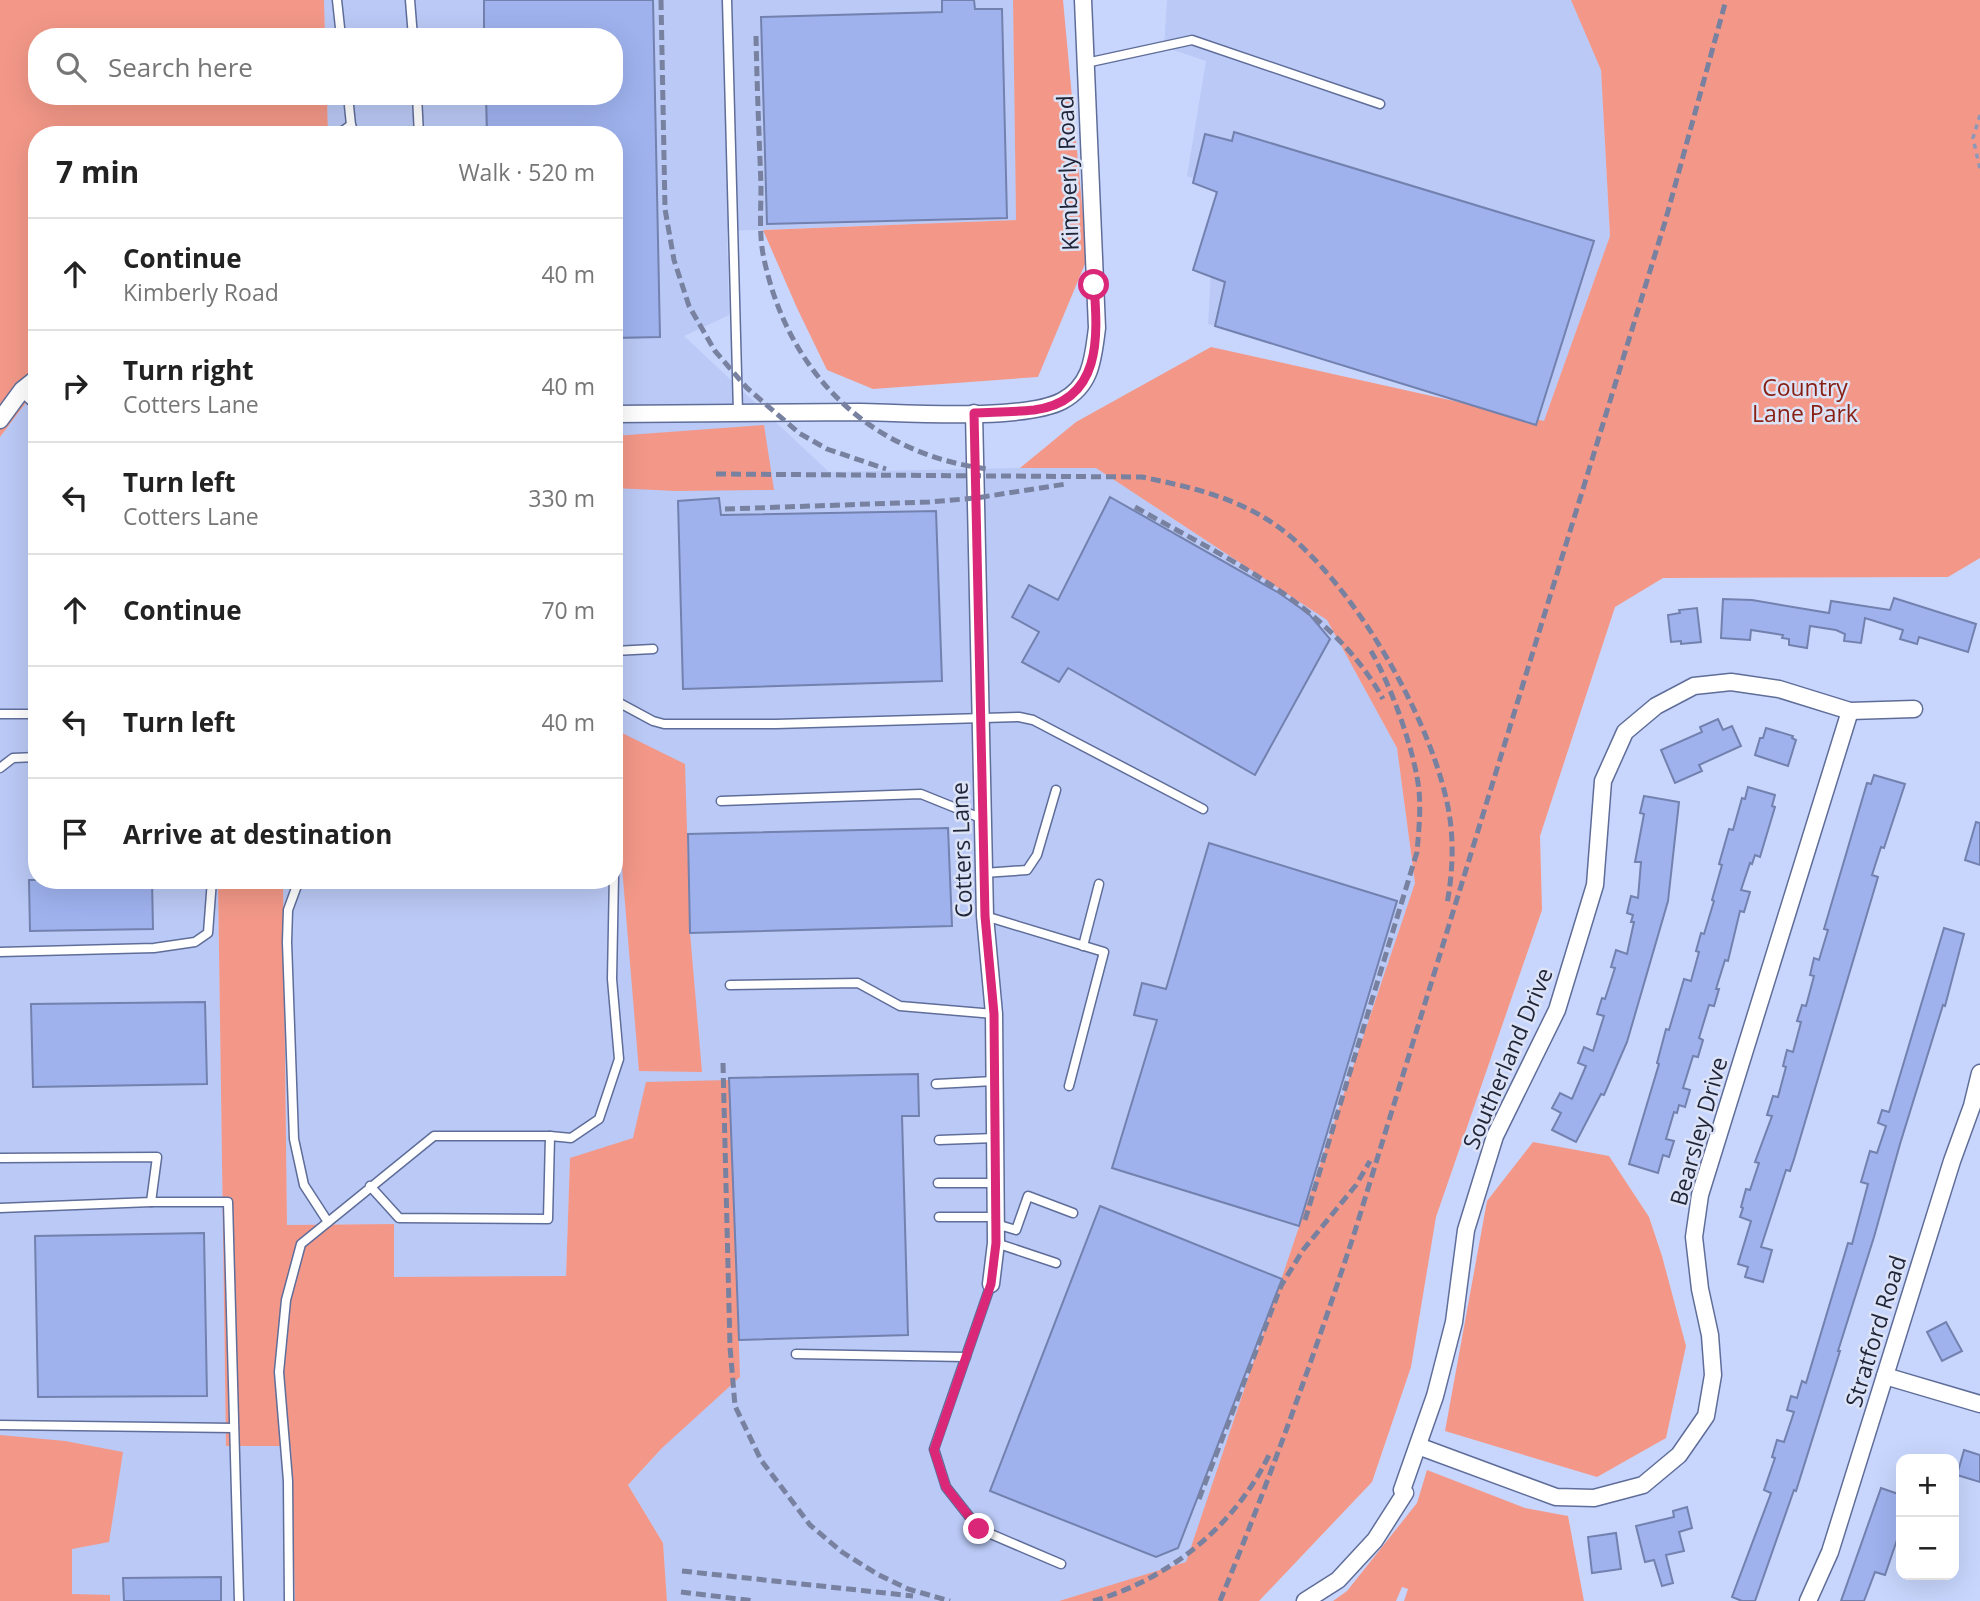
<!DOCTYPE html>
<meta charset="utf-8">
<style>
body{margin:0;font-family:"Open Sans",sans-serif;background:#f2f2f2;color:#222}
.controls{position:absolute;right:21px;bottom:21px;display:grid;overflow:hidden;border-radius:14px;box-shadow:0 7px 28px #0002}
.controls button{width:63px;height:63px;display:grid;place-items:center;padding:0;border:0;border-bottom:2px solid #e0e0e0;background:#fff;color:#222;font:35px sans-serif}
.stop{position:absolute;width:21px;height:21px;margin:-16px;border:5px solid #db2777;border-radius:50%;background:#fff}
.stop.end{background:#db2777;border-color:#fff;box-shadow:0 2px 7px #0008}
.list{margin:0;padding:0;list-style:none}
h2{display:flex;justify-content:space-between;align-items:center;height:91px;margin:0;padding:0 28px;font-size:30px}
h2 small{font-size:23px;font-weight:400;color:#767676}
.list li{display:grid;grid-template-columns:46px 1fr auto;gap:21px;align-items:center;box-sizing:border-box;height:112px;padding:0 28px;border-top:2px solid #e0e0e0}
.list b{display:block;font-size:26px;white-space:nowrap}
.list p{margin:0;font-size:23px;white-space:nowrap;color:#767676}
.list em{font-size:23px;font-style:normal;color:#767676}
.icon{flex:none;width:38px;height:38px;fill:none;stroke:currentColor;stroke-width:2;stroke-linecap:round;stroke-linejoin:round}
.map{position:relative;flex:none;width:1980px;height:1601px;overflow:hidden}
.search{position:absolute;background:#fff;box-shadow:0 7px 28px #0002;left:28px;top:28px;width:595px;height:77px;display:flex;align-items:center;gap:18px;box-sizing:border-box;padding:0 24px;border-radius:28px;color:#767676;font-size:26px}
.panel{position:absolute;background:#fff;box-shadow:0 7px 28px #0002;left:28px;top:126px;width:595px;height:763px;border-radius:28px}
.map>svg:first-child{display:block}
</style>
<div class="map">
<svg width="1980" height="1601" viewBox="0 0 1980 1601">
<rect width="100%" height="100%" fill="#c8d6fd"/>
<!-- built -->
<g fill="#bac9f5">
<path d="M 324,0 L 1013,0 L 1016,220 L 727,231 L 729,315 L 684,336 L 829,472 L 1020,468 L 1096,468 L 1327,620 L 1397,748 L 1415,883 L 1186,1563 L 1059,1601 L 667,1601 L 663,1543 L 628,1485 L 662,1448 L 634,1138 L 570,1159 L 566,1277 L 393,1277 L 393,1224 L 287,1225 L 283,880 L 614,880 L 614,135 L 328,135 L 327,96 L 614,96 L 614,37 L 325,37 Z"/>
<path d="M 1167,0 L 1571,0 L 1601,70 L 1610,236 L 1544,421 L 1208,324 L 1216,187 L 1187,176 L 1206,61 L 1164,47 Z"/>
<path d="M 37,388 L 37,880 L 218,880 L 226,1446 L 291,1446 L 295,1601 L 0,1601 L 0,437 Z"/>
</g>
<!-- green -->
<g fill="#f39888">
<path d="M 0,0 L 324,0 L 325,37 L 37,37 L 37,96 L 327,96 L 328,135 L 37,135 L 37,388 L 0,437 Z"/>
<path d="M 1013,0 L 1063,0 L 1087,259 L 1038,377 L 873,389 L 827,370 L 797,308 L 763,230 L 1016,220 Z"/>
<path d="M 1571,0 L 1980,0 L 1980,558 L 1948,577 L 1663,578 L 1615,607 L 1540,836 L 1542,910 L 1436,1217 L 1411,1367 L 1372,1482 L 1259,1601 L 1059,1601 L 1186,1562 L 1415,883 L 1397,748 L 1327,620 L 1096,468 L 1020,468 L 1076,422 L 1211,347 L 1544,421 L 1610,236 L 1601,70 Z"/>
<path d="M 764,425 L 774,490 L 676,491 L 614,488 L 614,436 Z"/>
<path d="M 614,729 L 685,764 L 690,933 L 702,1072 L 639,1071 L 620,843 L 614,816 Z"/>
<path d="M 218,880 L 283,880 L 287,1225 L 394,1224 L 394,1277 L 566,1276 L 570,1158 L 633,1138 L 646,1082 L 730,1080 L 740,1377 L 662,1448 L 628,1485 L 663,1543 L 667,1601 L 295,1601 L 291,1446 L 226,1446 Z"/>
<path d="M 1533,1142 L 1609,1156 L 1649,1217 L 1662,1256 L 1686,1346 L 1666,1438 L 1597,1477 L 1445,1431 L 1487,1201 Z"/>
<path d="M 0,1435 L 65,1441 L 123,1452 L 109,1542 L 72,1549 L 72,1594 L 110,1595 L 110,1601 L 0,1601 Z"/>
<path d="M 1427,1470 L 1525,1508 L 1568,1516 L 1584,1601 L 1404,1601 L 1408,1589 L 1402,1587 L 1396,1601 L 1333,1601 L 1347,1591 L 1417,1503 Z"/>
</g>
<!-- building -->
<g fill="#9fb2ee" stroke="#7281ae" stroke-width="2">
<path d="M 484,0 L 653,0 L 660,337 L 614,338 L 614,135 L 487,135 L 486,96 L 614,96 L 614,37 L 484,37 Z"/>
<path d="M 942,0 L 974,0 L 975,9 L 1002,9 L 1007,218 L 767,224 L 761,17 L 942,12 Z"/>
<path d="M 1234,132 L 1594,241 L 1536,425 L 1215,326 L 1225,282 L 1193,270 L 1217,192 L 1193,183 L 1205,134 L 1232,141 Z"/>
<path d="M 1110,497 L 1279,593 L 1309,614 L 1330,639 L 1255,775 L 1068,668 L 1059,682 L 1022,662 L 1039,632 L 1012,617 L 1029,585 L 1058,600 Z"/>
<path d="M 719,498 L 721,515 L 936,511 L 942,681 L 683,689 L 678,501 Z"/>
<path d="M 1894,598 L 1976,624 L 1968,652 L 1919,637 L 1917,644 L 1900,639 L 1903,630 L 1865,618 L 1861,643 L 1844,641 L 1845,634 L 1836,630 L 1810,626 L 1807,648 L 1789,645 L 1789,639 L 1782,638 L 1783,635 L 1751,630 L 1750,640 L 1721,638 L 1723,599 L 1752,600 L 1829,613 L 1831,601 L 1890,610 Z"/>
<path d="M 1697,608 L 1701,642 L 1681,644 L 1681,641 L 1671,642 L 1668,615 L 1680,613 L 1679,610 Z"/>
<path d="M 1718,719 L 1723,730 L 1732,726 L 1741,746 L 1699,765 L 1702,771 L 1675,783 L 1661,750 L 1702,732 L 1700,727 Z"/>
<path d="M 1766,728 L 1793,736 L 1792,738 L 1796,740 L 1788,766 L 1755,755 L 1760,738 L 1763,738 Z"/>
<path d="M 1874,775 L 1905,784 L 1884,848 L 1881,847 L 1872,875 L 1878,877 L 1794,1159 L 1790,1171 L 1786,1170 L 1761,1247 L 1772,1250 L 1763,1282 L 1745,1277 L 1748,1267 L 1738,1264 L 1751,1221 L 1740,1217 L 1743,1208 L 1741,1207 L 1746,1189 L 1750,1190 L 1759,1163 L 1755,1162 L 1772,1116 L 1767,1115 L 1773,1096 L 1778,1097 L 1786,1067 L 1783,1066 L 1787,1050 L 1793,1052 L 1801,1022 L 1797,1021 L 1802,1005 L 1806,1006 L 1814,976 L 1810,975 L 1814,958 L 1819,960 L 1828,930 L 1824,929 L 1867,783 L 1871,784 Z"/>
<path d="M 1748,787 L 1775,795 L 1772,806 L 1775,807 L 1760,857 L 1755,855 L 1752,864 L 1750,863 L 1741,890 L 1750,892 L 1744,912 L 1740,911 L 1728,961 L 1725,960 L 1716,989 L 1719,989 L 1714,1006 L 1709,1005 L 1699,1038 L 1703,1040 L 1698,1057 L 1693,1056 L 1683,1088 L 1690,1090 L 1685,1107 L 1679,1105 L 1677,1113 L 1674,1112 L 1666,1139 L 1674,1141 L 1669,1157 L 1663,1155 L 1658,1173 L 1629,1164 L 1659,1064 L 1657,1063 L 1666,1029 L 1669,1030 L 1684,979 L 1691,981 L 1699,952 L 1696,951 L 1701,933 L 1704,934 L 1714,901 L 1712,900 L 1722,865 L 1719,864 L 1729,829 L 1733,830 L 1742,798 L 1745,799 Z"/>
<path d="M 1644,796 L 1679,802 L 1668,901 L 1627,1042 L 1604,1095 L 1601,1094 L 1576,1142 L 1552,1130 L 1561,1113 L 1552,1108 L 1560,1093 L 1572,1099 L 1586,1066 L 1578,1063 L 1584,1047 L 1593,1051 L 1604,1016 L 1597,1014 L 1602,998 L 1605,999 L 1615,968 L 1611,967 L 1616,950 L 1627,954 L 1634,922 L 1631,922 L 1633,915 L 1627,913 L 1631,896 L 1638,898 L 1641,862 L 1635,862 L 1644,814 L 1640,813 Z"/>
<path d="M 1976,822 L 1980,823 L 1980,865 L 1965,860 Z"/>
<path d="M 948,828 L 952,926 L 690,933 L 688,834 Z"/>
<path d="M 1209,843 L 1397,901 L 1299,1226 L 1112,1168 L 1157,1020 L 1134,1015 L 1142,983 L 1166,989 Z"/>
<path d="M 29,880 L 152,880 L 153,929 L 30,931 Z"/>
<path d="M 1944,928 L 1964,934 L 1945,1006 L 1943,1005 L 1900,1144 L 1874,1237 L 1838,1351 L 1840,1351 L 1796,1491 L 1794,1490 L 1755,1601 L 1742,1601 L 1732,1597 L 1771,1493 L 1764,1490 L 1775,1458 L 1772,1457 L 1777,1440 L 1784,1442 L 1794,1412 L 1787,1410 L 1791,1396 L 1797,1398 L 1802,1381 L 1806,1383 L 1848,1243 L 1852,1244 L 1868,1184 L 1861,1182 L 1870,1151 L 1877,1153 L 1886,1126 L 1878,1123 L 1882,1110 L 1889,1112 Z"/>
<path d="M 205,1002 L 207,1084 L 33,1087 L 31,1004 Z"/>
<path d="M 918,1074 L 919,1116 L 902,1116 L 908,1335 L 739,1340 L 729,1078 Z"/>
<path d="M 1100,1206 L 1282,1279 L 1178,1548 L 1156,1557 L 990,1491 Z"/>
<path d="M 204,1233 L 207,1396 L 38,1397 L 35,1236 Z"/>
<path d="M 1946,1322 L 1962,1351 L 1942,1361 L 1927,1332 Z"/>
<path d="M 1964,1450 L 1980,1455 L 1980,1482 L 1957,1475 Z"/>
<path d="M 1881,1488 L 1901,1495 L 1897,1510 L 1901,1512 L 1901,1528 L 1885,1575 L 1875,1572 L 1864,1601 L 1841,1601 Z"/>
<path d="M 1687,1507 L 1692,1528 L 1679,1532 L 1684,1551 L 1666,1555 L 1673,1583 L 1662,1586 L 1654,1560 L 1645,1562 L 1636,1526 L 1674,1517 L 1673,1511 Z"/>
<path d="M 1616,1533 L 1621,1569 L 1592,1573 L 1588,1537 Z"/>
<path d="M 221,1577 L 221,1601 L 124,1601 L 123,1578 Z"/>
</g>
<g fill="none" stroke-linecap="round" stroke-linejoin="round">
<defs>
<g id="lane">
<path d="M 337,0 L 341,37"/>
<path d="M 410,0 L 413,37"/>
<path d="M 727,0 L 738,412"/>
<path d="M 1086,63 L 1192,40 L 1380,104"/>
<path d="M 348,96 L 351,125 L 355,135"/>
<path d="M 417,96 L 419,135"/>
<path d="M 337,135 L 351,125"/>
<path d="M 21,392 L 37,406"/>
<path d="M 614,651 L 653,649"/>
<path d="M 614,700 L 653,721 L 664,724 L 776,724 L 1019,717 L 1033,720 L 1203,809"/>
<path d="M 0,714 L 37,714"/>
<path d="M 0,768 L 13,758 L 37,757"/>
<path d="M 721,801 L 921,794 L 983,819"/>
<path d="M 984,873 L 1027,870 L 1037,855 L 1056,790"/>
<path d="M 299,880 L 288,910 L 287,942 L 294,1139 L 304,1185 L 328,1222"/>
<path d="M 985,916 L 1104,952 L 1069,1086"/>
<path d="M 1083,946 L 1099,884"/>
<path d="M 0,952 L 154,948 L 195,942 L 208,933 L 212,880"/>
<path d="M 730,985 L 858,983 L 900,1006 L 994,1014"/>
<path d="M 936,1084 L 994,1081"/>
<path d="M 550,1136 L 571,1138 L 599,1119 L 619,1059 L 612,979 L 614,874"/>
<path d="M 939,1140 L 995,1138"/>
<path d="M 0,1158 L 157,1157 L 151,1202 L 0,1208"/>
<path d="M 938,1183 L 995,1183"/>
<path d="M 151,1202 L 228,1202 L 239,1601"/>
<path d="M 939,1217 L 996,1217"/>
<path d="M 996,1224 L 1016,1230 L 1028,1196 L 1073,1213"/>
<path d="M 996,1243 L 1056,1263"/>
<path d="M 991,1284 L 934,1449 L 946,1487 L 979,1529 L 1061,1564"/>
<path d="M 796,1354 L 966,1357"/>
<path d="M 0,1425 L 234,1428"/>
<path d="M 289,1601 L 288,1481 L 279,1372 L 286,1300 L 301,1244 L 434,1136 L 550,1136 L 548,1219 L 399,1218 L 370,1186"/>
</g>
<g id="street">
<path d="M 974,413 L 985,916 L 994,1014 L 996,1243 L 991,1284"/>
<path d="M 614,414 C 696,413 778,412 860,412 C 908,413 1023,421 1062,401 C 1092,385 1093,358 1097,328 L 1083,0"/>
<path d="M 0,420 L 22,390 L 37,378"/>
<path d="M 1885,1376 L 1980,1404"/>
<path d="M 1418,1446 L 1556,1497 L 1594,1498 L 1643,1485 L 1679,1455 L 1706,1416 L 1713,1375 L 1710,1335 L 1700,1289 L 1694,1237 L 1700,1195 L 1850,711"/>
<path d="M 1305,1601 L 1338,1580 L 1375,1540 L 1405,1493 L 1402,1490 L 1435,1396 L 1454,1322 L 1466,1230 L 1495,1136 L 1557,1010 L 1595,885 L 1603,781 L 1625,732 L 1656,706 L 1694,686 L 1731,682 L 1779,689 L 1850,711 L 1914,709"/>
<path d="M 1808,1601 L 1830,1552 L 1952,1161 L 1972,1106 L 1980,1073"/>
</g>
</defs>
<!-- lane casing -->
<use href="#lane" stroke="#5f6d99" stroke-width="11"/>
<!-- street casing -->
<use href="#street" stroke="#5f6d99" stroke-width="19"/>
<!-- path -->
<path stroke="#8d98b8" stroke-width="3.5" stroke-dasharray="5 5" stroke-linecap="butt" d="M 1980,115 L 1973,138 L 1980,169"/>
<!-- lane -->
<use href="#lane" stroke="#fff" stroke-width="8"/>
<!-- street -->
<use href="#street" stroke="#fff" stroke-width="16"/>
<!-- rail -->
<g stroke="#7882a0" stroke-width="5" stroke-dasharray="10 5" stroke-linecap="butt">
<path d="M 661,0 L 665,209 L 674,260 L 689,306 L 715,351 L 747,388 L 799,433 L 827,449 L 886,469"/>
<path d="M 756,36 C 757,86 759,135 761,185 C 761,207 759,232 763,254 C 786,371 868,454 988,469"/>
<path d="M 716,474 L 1142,477 C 1190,487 1236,497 1277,526 C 1353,580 1437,727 1450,819 C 1454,848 1452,876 1447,904"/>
<path d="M 1135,507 C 1225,558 1331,604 1383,699"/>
<path d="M 725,509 L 929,502 L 976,498 L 1066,484"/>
<path d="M 723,1063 L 730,1347 L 735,1406 L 761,1460 L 810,1525 L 842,1552 L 877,1574 L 908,1589 L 950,1601"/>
<path d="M 1305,1220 L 1417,852 C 1419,828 1422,802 1417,777 C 1410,739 1390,684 1371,651"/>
<path d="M 1199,1499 L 1281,1286 L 1303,1250 L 1356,1185 L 1370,1161"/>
<path d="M 682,1571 L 913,1596"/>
<path d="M 681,1592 L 755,1601"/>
<path d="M 1093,1601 C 1170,1579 1236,1525 1270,1453"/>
<path d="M 1220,1601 C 1270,1479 1314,1356 1355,1231 L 1665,222 L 1726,0"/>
</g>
</g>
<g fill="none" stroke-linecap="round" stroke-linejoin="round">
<!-- route -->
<path stroke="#db2777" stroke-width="9" d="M 979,1529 L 946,1487 L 934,1450 L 991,1284 L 996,1243 L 994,1014 L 985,916 L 974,413 C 994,412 1014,412 1034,410 C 1102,401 1098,337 1094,285"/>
</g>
<g text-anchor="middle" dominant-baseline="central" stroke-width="5" stroke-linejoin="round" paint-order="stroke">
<!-- street labels -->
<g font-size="23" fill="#1f2437" stroke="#dce3f7">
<text transform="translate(1067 173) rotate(-92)">Kimberly Road</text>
<text transform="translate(961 850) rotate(-92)">Cotters Lane</text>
<text transform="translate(1507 1058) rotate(-67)">Southerland Drive</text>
<text transform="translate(1698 1131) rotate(-74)">Bearsley Drive</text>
<text transform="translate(1875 1331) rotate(-73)">Stratford Road</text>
</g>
<!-- park labels -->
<g font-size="23" fill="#871f13" stroke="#dce3f7">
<text x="1805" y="387">Country<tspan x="1805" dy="26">Lane Park</tspan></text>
</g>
</g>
</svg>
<div class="controls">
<button>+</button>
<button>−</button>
</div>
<div class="stop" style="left:1094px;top:285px"></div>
<div class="stop end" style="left:979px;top:1529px"></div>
<div class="search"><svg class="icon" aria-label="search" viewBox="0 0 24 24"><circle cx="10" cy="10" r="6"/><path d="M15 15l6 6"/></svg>Search here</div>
<section class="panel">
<h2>7 min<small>Walk · 520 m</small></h2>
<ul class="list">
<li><svg class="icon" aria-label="ahead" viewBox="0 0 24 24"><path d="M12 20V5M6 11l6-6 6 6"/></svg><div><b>Continue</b><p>Kimberly Road</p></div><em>40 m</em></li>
<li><svg class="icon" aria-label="right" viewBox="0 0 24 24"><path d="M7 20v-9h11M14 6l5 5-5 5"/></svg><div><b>Turn right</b><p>Cotters Lane</p></div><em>40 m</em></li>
<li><svg class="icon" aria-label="left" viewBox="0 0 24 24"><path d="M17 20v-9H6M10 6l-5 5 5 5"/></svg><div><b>Turn left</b><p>Cotters Lane</p></div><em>330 m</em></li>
<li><svg class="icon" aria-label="ahead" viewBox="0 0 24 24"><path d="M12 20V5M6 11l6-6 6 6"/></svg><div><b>Continue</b></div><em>70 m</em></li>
<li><svg class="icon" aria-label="left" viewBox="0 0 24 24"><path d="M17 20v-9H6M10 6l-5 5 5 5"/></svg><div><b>Turn left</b></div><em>40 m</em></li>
<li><svg class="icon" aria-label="arrive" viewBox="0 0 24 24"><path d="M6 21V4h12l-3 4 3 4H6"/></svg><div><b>Arrive at destination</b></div></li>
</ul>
</section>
</div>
